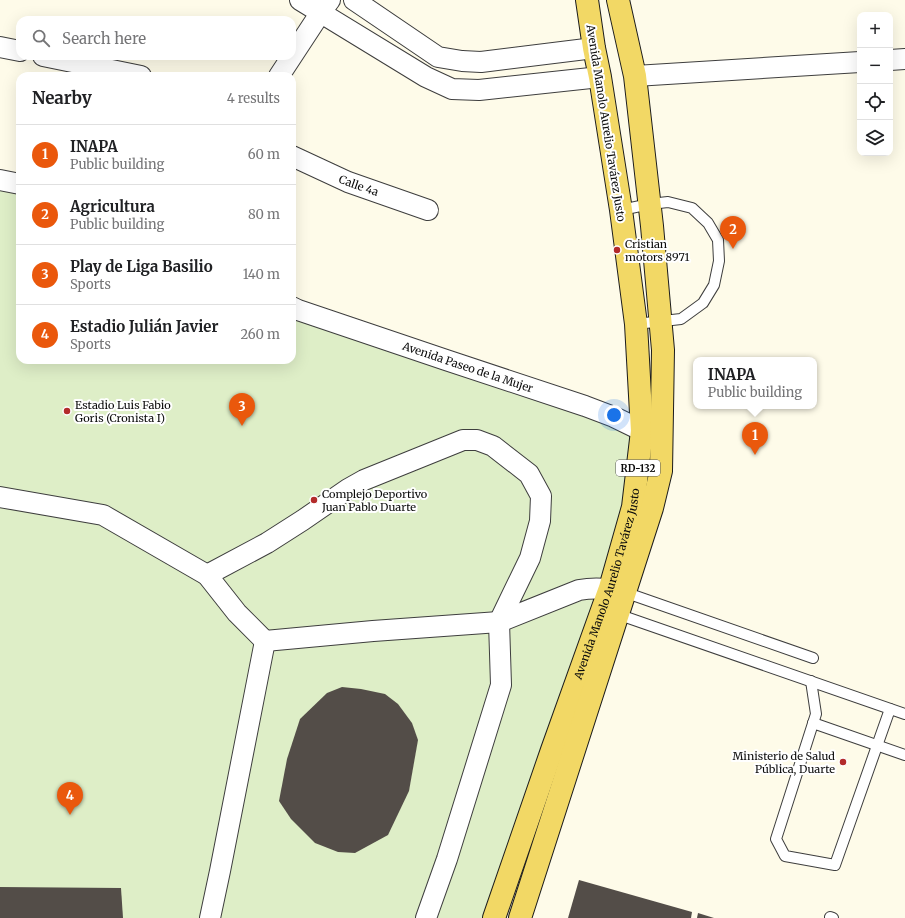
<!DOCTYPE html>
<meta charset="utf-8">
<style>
body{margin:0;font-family:Merriweather,serif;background:#f2f2f2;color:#202124}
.controls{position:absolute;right:12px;top:12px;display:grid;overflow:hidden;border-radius:8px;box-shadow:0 4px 16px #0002}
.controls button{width:36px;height:36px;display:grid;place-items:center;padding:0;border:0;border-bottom:1px solid #e0e0e0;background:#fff;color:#202124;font:20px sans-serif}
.you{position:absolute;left:614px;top:415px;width:14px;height:14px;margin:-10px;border:3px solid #fff;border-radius:50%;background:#1a73e8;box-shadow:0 0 0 6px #1a73e833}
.badge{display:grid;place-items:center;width:26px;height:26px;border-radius:50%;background:#ea580c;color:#fff;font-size:13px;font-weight:700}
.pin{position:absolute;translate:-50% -33px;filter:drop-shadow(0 1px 2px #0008)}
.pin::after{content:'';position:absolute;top:21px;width:14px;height:12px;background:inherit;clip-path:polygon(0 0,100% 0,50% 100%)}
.popup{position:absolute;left:693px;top:357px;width:124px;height:52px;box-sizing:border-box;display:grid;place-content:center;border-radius:8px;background:#fff;filter:drop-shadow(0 1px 3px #0005);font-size:13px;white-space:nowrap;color:#757577}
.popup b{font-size:15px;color:#202124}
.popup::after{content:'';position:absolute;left:50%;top:100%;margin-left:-8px;border:8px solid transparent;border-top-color:#fff}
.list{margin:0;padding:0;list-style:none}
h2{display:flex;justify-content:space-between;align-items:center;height:52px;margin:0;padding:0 16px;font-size:17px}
h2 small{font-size:13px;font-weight:400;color:#757577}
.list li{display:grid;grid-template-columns:26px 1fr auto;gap:12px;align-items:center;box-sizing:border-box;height:60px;padding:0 16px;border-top:1px solid #e0e0e0}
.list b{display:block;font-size:15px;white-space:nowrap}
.list p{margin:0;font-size:13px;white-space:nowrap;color:#757577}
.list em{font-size:13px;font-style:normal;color:#757577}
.icon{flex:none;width:22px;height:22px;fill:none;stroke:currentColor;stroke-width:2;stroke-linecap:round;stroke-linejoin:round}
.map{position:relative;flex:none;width:905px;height:918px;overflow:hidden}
.search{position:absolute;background:#fff;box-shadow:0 4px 16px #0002;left:16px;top:16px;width:280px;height:44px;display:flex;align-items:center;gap:10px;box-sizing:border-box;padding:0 14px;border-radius:12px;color:#757577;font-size:15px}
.panel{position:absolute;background:#fff;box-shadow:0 4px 16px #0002;left:16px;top:72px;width:280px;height:292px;border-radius:12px}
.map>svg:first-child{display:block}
</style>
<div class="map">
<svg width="905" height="918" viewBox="0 0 905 918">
<rect width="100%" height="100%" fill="#fefbe9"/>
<!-- pitch -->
<path fill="#deeec7" d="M 0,179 L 20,183 L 20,360 L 292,360 L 292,307 L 641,422 L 616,566 L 493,918 L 0,918 Z"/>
<!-- building -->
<g fill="#534d48">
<path d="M 342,687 L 361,689 L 385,694 L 398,704 L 412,723 L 418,740 L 409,791 L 388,835 L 355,853 L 338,852 L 315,843 L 291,819 L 279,801 L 287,759 L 300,719 L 327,693 Z"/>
<path d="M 579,880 L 692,912 L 691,918 L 568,918 Z"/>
<path d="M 0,887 L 121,888 L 123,918 L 0,918 Z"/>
<path d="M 698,913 L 714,918 L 697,918 Z"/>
</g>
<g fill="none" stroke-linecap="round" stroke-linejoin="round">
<defs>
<g id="service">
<path d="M 621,210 L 650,204 L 668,202 L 692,208 L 708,223 L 718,240 L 719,261 L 714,285 L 703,303 L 681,319 L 636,324"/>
<path d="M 624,592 L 813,658"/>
<path d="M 617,614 L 905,714"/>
<path d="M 811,681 L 816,714 L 776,839 L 785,856 L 835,865 L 890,709"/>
<path d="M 813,723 L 905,755"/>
<path d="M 830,917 L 833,918"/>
</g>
<g id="minor">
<path d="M 300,0 L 426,77 L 452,89 L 479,90 L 600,77"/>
<path d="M 354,0 L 438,57 L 462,61 L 481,62 L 594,48"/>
<path d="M 0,47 L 20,51"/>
<path d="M 43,56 L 141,76"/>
<path d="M 890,60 L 905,59"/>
<path d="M 279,76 L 321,12 L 330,0"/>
<path d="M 635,76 L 860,62"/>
<path id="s1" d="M 292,156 L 348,182 L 428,210"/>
<path d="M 0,180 L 20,184"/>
<path id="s2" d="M 292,307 L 298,310 L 446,360 L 585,406 L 614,417 L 655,437"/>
<path d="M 0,497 L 103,515 L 207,575 L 237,613 L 265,641"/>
<path d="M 207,575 L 267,543 L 303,520 L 348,489 L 364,480 L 463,440 L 477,440 L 493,446 L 529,474 L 541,496 L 540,521 L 530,558 L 499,622 L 501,685 L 447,859 L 426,918"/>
<path d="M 265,641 L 373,631 L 499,622 L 579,590 C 595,587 608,588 624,592"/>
<path d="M 210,918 L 220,871 L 265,641"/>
</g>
<g id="primary">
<path id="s3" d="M 494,918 L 552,750 L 610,588 L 633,507 L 642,431 L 636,324 L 621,210 L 600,77 L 594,48 L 587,0"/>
<path d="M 520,918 L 652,508 L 661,471 L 663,350 L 652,226 L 635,76 L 618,0"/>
</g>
</defs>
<!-- service casing -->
<use href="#service" stroke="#3e3e3e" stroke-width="12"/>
<!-- minor casing -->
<use href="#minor" stroke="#3e3e3e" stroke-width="22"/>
<!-- primary casing -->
<use href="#primary" stroke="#1c1c1c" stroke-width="24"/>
<!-- service -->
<use href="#service" stroke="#fff" stroke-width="10"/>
<!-- minor -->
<use href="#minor" stroke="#fff" stroke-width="20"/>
<!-- primary -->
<use href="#primary" stroke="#f2d865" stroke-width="22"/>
</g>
<!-- markers -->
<g fill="#b32b2a" stroke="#fff" stroke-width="1.5">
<circle cx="617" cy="250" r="4"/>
<circle cx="67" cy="411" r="4"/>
<circle cx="314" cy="500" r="4"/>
<circle cx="843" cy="762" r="4"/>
</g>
<g text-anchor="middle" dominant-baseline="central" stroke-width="4" stroke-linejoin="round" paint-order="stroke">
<!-- shield labels -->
<rect fill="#fff" stroke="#545454" stroke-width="1" x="616" y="460" width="44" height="16" rx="3"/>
<g font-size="10" font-weight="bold" fill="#0b0b0b">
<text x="638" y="468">RD-132</text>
</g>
<!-- street labels -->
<g font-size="11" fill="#0b0b0b" stroke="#fff">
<text transform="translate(606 123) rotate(81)">Avenida Manolo Aurelio Tavárez Justo</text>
<text stroke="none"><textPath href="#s1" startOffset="73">Calle 4a</textPath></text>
<text stroke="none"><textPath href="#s2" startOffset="186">Avenida Paseo de la Mujer</textPath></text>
<text stroke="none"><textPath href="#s3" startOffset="353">Avenida Manolo Aurelio Tavárez Justo</textPath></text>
</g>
<!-- poi labels -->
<g font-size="11" fill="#0b0b0b" stroke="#fff" text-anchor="start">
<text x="625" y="244">Cristian<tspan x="625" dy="13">motors 8971</tspan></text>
<text x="75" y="405">Estadio Luis Fabio<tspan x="75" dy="13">Goris (Cronista I)</tspan></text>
<text x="322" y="494">Complejo Deportivo<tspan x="322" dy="13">Juan Pablo Duarte</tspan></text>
<text x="835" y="756" text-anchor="end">Ministerio de Salud<tspan x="835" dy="13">Pública, Duarte</tspan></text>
</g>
</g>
</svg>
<div class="controls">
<button>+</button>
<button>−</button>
<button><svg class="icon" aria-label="locate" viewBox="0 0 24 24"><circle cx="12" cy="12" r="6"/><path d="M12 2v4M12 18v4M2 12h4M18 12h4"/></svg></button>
<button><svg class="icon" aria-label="layers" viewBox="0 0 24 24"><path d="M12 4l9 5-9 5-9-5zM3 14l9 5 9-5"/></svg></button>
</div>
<div class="you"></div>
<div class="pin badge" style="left:755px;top:455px">1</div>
<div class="popup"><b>INAPA</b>Public building</div>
<div class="pin badge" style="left:733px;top:249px">2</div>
<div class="pin badge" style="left:242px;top:426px">3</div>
<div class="pin badge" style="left:70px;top:815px">4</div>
<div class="search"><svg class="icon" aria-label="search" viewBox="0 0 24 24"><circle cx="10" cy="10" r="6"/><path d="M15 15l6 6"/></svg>Search here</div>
<section class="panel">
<h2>Nearby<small>4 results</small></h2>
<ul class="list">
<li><span class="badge">1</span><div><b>INAPA</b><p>Public building</p></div><em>60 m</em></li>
<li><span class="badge">2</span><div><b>Agricultura</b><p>Public building</p></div><em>80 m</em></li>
<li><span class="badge">3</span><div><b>Play de Liga Basilio</b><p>Sports</p></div><em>140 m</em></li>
<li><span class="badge">4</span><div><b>Estadio Julián Javier</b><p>Sports</p></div><em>260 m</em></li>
</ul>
</section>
</div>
